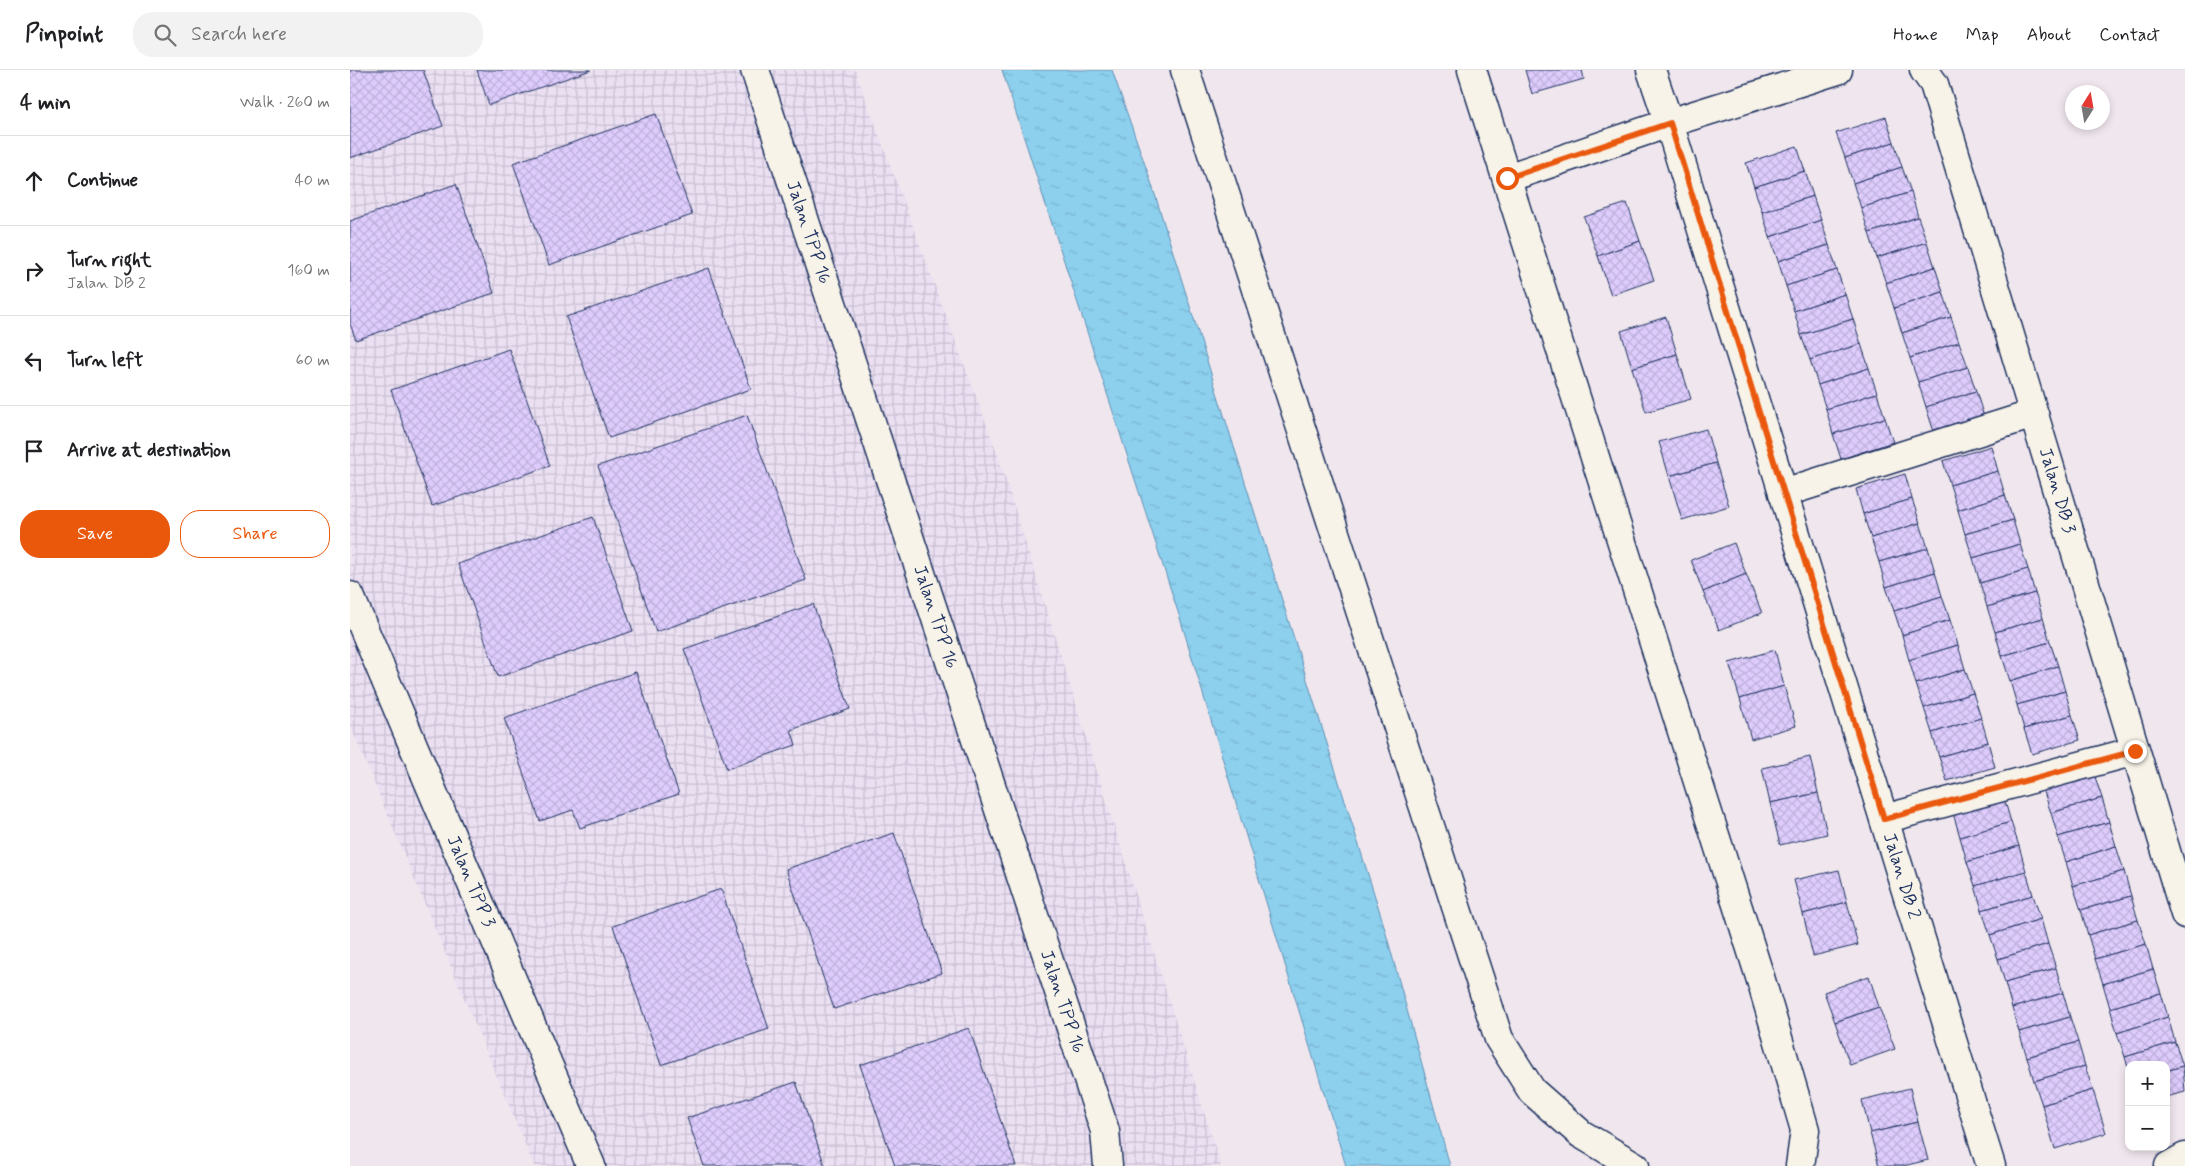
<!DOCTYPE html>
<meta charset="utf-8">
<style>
body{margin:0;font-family:Mynerve,sans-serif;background:#f2f2f2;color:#202124}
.controls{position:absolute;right:15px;bottom:15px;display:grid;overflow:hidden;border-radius:10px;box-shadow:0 2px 8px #0003}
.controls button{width:45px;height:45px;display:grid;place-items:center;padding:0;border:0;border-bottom:1px solid #e0e0e0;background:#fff;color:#202124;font:25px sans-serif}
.compass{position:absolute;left:1715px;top:15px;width:45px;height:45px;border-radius:50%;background:#fff;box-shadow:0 2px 8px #0003;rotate:11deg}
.stop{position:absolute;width:15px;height:15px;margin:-11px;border:4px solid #ea580c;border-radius:50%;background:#fff}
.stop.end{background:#ea580c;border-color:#fff;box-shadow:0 1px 5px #0008}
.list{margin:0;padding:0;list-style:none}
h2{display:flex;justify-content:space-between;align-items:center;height:65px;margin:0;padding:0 20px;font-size:21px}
h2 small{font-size:16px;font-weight:400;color:#757577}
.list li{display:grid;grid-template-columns:32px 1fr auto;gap:15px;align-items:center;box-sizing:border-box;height:90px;padding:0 20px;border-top:1px solid #e0e0e0}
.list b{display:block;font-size:19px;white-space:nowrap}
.list p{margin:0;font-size:16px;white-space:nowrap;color:#757577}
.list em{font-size:16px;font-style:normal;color:#757577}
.actions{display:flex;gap:10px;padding:15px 20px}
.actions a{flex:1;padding:11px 0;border:1px solid #ea580c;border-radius:20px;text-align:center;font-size:18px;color:#ea580c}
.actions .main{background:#ea580c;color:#fff}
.icon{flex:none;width:28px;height:28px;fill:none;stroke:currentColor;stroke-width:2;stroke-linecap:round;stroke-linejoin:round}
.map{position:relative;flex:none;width:1835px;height:1096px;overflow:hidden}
header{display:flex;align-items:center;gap:30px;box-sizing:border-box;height:70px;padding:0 25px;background:#fff;border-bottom:1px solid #e0e0e0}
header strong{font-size:24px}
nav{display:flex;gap:28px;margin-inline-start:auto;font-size:18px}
.search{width:350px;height:45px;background:#f2f2f2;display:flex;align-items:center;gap:12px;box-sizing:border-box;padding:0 18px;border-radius:20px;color:#757577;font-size:19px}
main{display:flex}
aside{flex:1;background:#fff}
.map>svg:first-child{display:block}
</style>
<header>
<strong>Pinpoint</strong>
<div class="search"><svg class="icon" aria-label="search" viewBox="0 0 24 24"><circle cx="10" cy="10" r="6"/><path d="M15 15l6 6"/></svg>Search here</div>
<nav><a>Home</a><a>Map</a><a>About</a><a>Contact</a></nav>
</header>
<main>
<aside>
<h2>4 min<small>Walk · 260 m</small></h2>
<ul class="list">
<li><svg class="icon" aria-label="ahead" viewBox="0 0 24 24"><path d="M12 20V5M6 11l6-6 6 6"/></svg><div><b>Continue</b></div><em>40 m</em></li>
<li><svg class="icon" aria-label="right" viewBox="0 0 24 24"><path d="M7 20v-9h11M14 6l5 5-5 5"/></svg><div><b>Turn right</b><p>Jalan DB 2</p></div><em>160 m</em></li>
<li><svg class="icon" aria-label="left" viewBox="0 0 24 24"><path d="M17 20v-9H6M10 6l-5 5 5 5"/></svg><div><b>Turn left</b></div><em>60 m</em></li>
<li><svg class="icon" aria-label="arrive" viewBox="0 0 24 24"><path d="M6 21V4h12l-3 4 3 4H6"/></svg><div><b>Arrive at destination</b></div></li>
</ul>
<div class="actions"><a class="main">Save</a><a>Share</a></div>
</aside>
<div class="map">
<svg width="1835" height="1096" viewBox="0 0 1835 1096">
<defs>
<pattern id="industrial-grid" width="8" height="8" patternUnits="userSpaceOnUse" patternTransform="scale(1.25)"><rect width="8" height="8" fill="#ebdff2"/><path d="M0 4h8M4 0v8" fill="none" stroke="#c9c0d2"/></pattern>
<pattern id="water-ripples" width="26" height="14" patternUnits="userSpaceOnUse" patternTransform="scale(1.25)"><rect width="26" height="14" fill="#8cd0ee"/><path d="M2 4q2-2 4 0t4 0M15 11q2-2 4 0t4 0" fill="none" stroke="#78b3ce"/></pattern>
<pattern id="building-cross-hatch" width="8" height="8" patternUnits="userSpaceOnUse" patternTransform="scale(1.25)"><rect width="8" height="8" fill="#deccfd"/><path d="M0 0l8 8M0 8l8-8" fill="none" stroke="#beb0db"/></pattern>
</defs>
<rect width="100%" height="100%" fill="#f0e7ee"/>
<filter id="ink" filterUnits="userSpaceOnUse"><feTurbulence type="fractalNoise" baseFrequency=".02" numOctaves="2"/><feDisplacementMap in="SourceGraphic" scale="10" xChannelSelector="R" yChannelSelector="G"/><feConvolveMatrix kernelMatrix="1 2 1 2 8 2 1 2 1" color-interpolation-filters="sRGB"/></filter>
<g filter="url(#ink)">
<!-- industrial -->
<path fill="url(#industrial-grid)" d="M 0,0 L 505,0 L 649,388 L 871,1096 L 184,1096 L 0,655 Z"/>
<!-- water -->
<path fill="url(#water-ripples)" stroke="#5f90b4" d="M 652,0 L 762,0 L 801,112 L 1032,849 L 1100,1096 L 996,1096 L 830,548 Z"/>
<!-- building -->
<g fill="url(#building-cross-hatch)" stroke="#1b2f5e">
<path d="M 0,0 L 73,0 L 93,56 L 0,88 Z"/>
<path d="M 127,0 L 241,0 L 139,35 Z"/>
<path d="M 1175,0 L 1232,0 L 1234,9 L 1182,24 Z"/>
<path d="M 306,44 L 342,145 L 199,195 L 163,93 Z"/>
<path d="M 1536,47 L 1544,72 L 1495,88 L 1486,63 Z"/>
<path d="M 1544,72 L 1552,97 L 1503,113 L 1495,88 Z"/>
<path d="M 1447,76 L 1455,101 L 1404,117 L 1396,93 Z"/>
<path d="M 1552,97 L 1561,122 L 1511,138 L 1503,113 Z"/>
<path d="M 1455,101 L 1463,126 L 1412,142 L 1404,117 Z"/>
<path d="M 106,114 L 144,223 L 6,270 L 0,254 L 0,151 Z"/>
<path d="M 1561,122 L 1568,147 L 1519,163 L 1511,138 Z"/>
<path d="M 1463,126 L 1471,150 L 1420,167 L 1412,142 Z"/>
<path d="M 1277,133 L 1290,171 L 1248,186 L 1234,147 Z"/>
<path d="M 1568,147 L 1577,172 L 1527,188 L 1519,163 Z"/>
<path d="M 1471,150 L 1479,175 L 1428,191 L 1420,167 Z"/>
<path d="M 1290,171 L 1304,210 L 1261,225 L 1248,186 Z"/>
<path d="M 1577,172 L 1585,197 L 1536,213 L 1527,188 Z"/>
<path d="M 1479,175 L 1487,200 L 1436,216 L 1428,191 Z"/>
<path d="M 1585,197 L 1593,222 L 1544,238 L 1536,213 Z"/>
<path d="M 359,198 L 401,319 L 259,368 L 216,247 Z"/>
<path d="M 1487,200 L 1495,224 L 1444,241 L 1436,216 Z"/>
<path d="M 1593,222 L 1601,247 L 1552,263 L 1544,238 Z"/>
<path d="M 1495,224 L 1503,249 L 1451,265 L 1444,241 Z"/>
<path d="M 1316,247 L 1327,284 L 1282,298 L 1271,261 Z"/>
<path d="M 1601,247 L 1609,272 L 1560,288 L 1552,263 Z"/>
<path d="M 1503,249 L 1511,274 L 1460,290 L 1451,265 Z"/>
<path d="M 1609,272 L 1618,297 L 1568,312 L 1560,288 Z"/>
<path d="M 1511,274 L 1519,298 L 1468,315 L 1460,290 Z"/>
<path d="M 159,279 L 200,396 L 82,436 L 41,320 Z"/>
<path d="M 1327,284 L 1341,329 L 1296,342 L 1282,298 Z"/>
<path d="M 1618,297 L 1626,321 L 1576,337 L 1568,312 Z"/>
<path d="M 1519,298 L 1527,323 L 1476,339 L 1468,315 Z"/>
<path d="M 1626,321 L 1634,347 L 1584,362 L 1576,337 Z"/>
<path d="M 1527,323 L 1535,348 L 1483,364 L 1476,339 Z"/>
<path d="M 397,345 L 456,510 L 306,562 L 248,396 Z"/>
<path d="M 1535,348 L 1543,372 L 1491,389 L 1483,364 Z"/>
<path d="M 1356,359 L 1366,393 L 1319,406 L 1309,372 Z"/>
<path d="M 1641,376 L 1648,401 L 1600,415 L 1593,391 Z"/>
<path d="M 1366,393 L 1379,436 L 1332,450 L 1319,406 Z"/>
<path d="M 1648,401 L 1655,425 L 1608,440 L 1600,415 Z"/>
<path d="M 1555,404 L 1562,429 L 1513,444 L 1506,419 Z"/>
<path d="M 1655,425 L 1663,450 L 1615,464 L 1608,440 Z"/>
<path d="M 1562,429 L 1570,453 L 1521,468 L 1513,444 Z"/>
<path d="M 243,447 L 283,561 L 148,607 L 108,494 Z"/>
<path d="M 1663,450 L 1670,474 L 1623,488 L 1615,464 Z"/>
<path d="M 1570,453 L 1578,478 L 1529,492 L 1521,468 Z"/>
<path d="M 1384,473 L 1396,504 L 1353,522 L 1341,490 Z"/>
<path d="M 1670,474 L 1678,499 L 1630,513 L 1623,488 Z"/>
<path d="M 1578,478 L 1585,502 L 1536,517 L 1529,492 Z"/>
<path d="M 1678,499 L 1685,523 L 1637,537 L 1630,513 Z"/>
<path d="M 1585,502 L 1592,526 L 1544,541 L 1536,517 Z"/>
<path d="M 1396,504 L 1412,543 L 1369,560 L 1353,522 Z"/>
<path d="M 1685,523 L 1693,548 L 1645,562 L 1637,537 Z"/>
<path d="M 1592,526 L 1600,550 L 1552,565 L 1544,541 Z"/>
<path d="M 463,534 L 500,639 L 441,660 L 446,675 L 377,699 L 334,579 Z"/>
<path d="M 1693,548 L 1700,572 L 1652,586 L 1645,562 Z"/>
<path d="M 1600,550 L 1608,575 L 1559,590 L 1552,565 Z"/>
<path d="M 1700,572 L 1708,596 L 1660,611 L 1652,586 Z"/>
<path d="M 1608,575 L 1615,599 L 1566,614 L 1559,590 Z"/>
<path d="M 1425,580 L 1434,616 L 1390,629 L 1379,593 Z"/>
<path d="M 1708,596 L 1715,621 L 1667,635 L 1660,611 Z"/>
<path d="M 1615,599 L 1623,623 L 1574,638 L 1566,614 Z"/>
<path d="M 286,602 L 329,724 L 230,758 L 223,740 L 190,751 L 154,648 Z"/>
<path d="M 1434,616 L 1446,656 L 1401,669 L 1390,629 Z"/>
<path d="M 1715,621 L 1722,645 L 1674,659 L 1667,635 Z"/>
<path d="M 1623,623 L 1631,648 L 1582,663 L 1574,638 Z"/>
<path d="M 1722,645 L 1730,670 L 1682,684 L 1674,659 Z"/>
<path d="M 1631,648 L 1638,672 L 1589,687 L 1582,663 Z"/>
<path d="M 1638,672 L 1645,697 L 1597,711 L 1589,687 Z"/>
<path d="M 1460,687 L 1468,723 L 1420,733 L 1412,698 Z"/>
<path d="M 1744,704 L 1752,728 L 1701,743 L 1693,719 Z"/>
<path d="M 1468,723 L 1477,764 L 1430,775 L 1420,733 Z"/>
<path d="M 1654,728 L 1661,752 L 1610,767 L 1603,743 Z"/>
<path d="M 1752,728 L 1759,752 L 1708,767 L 1701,743 Z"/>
<path d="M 1661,752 L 1669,776 L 1617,792 L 1610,767 Z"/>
<path d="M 1759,752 L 1766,776 L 1716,792 L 1708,767 Z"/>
<path d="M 544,763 L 592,903 L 484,939 L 436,799 Z"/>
<path d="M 1669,776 L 1676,801 L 1625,816 L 1617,792 Z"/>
<path d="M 1766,776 L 1774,801 L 1723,816 L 1716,792 Z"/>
<path d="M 1489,800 L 1497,832 L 1453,844 L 1444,810 Z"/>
<path d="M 1676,801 L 1683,825 L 1632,840 L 1625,816 Z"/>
<path d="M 1774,801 L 1781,826 L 1731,840 L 1723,816 Z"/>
<path d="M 371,819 L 419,959 L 311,995 L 263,856 Z"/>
<path d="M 1683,825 L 1691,849 L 1640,865 L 1632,840 Z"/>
<path d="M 1781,826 L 1788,850 L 1738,865 L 1731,840 Z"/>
<path d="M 1497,832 L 1508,875 L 1463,886 L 1453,844 Z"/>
<path d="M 1691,849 L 1698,874 L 1648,889 L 1640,865 Z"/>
<path d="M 1788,850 L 1796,874 L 1745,889 L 1738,865 Z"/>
<path d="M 1698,874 L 1706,898 L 1655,913 L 1648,889 Z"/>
<path d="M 1796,874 L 1803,899 L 1753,914 L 1745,889 Z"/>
<path d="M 1706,898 L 1713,923 L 1662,938 L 1655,913 Z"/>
<path d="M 1803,899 L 1811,923 L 1760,938 L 1753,914 Z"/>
<path d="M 1519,906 L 1529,937 L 1485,952 L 1474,922 Z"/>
<path d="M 1713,923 L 1720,947 L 1669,962 L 1662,938 Z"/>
<path d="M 1811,923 L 1818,947 L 1767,963 L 1760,938 Z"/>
<path d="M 1529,937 L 1545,979 L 1500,995 L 1485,952 Z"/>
<path d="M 1720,947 L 1728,972 L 1677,987 L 1669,962 Z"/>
<path d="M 1818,947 L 1825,972 L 1775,987 L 1767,963 Z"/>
<path d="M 619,958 L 666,1096 L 545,1096 L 510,995 Z"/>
<path d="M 1728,972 L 1735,996 L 1684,1011 L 1677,987 Z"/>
<path d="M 1825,972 L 1833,996 L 1816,1001 L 1816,995 L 1779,995 L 1779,1001 L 1775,987 Z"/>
<path d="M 1735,996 L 1743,1020 L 1692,1035 L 1684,1011 Z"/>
<path d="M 1833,996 L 1835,1022 L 1816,1027 L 1816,1001 Z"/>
<path d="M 446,1012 L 475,1096 L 354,1096 L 337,1048 Z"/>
<path d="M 1560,1018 L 1568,1052 L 1520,1063 L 1512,1030 Z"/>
<path d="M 1743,1020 L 1756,1063 L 1705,1079 L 1692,1035 Z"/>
<path d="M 1568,1052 L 1578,1090 L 1553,1096 L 1529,1096 L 1520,1063 Z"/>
</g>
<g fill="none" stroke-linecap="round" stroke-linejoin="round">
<defs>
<g id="minor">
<path id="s1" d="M 405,0 L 755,1061 L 758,1096"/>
<path d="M 835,0 L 1149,969 L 1182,1021 L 1231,1064 L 1285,1096"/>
<path d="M 1122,0 L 1410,907 L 1455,1060 L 1450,1096"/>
<path id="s2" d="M 1301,0 L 1319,53 L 1641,1096"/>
<path id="s3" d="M 1574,0 L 1584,14 L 1835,844"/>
<path d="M 1157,108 L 1319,53 L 1488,0"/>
<path d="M 1433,423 L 1684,344"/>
<path id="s4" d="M 0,526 L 241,1096"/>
<path d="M 1534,749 L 1785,681"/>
<path d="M 1819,1096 L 1835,1087"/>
</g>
</defs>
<!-- minor casing -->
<use href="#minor" stroke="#1b2f5e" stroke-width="31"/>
<!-- minor -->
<use href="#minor" stroke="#f7f3e8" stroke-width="28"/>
</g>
</g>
<g fill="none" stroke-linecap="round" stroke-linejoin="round" filter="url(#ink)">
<!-- route -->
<path stroke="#ea580c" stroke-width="6" d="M 1157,108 L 1320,53 L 1534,749 L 1785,681"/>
</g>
<g text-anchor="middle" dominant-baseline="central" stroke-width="5" stroke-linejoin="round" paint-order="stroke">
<!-- street labels -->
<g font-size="18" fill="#1b2f5e" stroke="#f7f3e8">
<text stroke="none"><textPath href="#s1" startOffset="171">Jalan TPP 16</textPath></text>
<text stroke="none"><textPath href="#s3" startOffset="442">Jalan DB 3</textPath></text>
<text stroke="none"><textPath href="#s1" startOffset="576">Jalan TPP 16</textPath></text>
<text stroke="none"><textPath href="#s2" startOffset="844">Jalan DB 2</textPath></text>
<text stroke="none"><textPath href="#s4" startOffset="310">Jalan TPP 3</textPath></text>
<text stroke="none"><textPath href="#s1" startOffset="981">Jalan TPP 16</textPath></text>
</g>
</g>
</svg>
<div class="controls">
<button>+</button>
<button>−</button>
</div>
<svg class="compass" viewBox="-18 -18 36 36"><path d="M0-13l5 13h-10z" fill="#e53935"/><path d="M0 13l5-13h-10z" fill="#757577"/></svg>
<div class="stop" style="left:1157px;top:108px"></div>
<div class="stop end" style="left:1785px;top:681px"></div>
</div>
</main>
